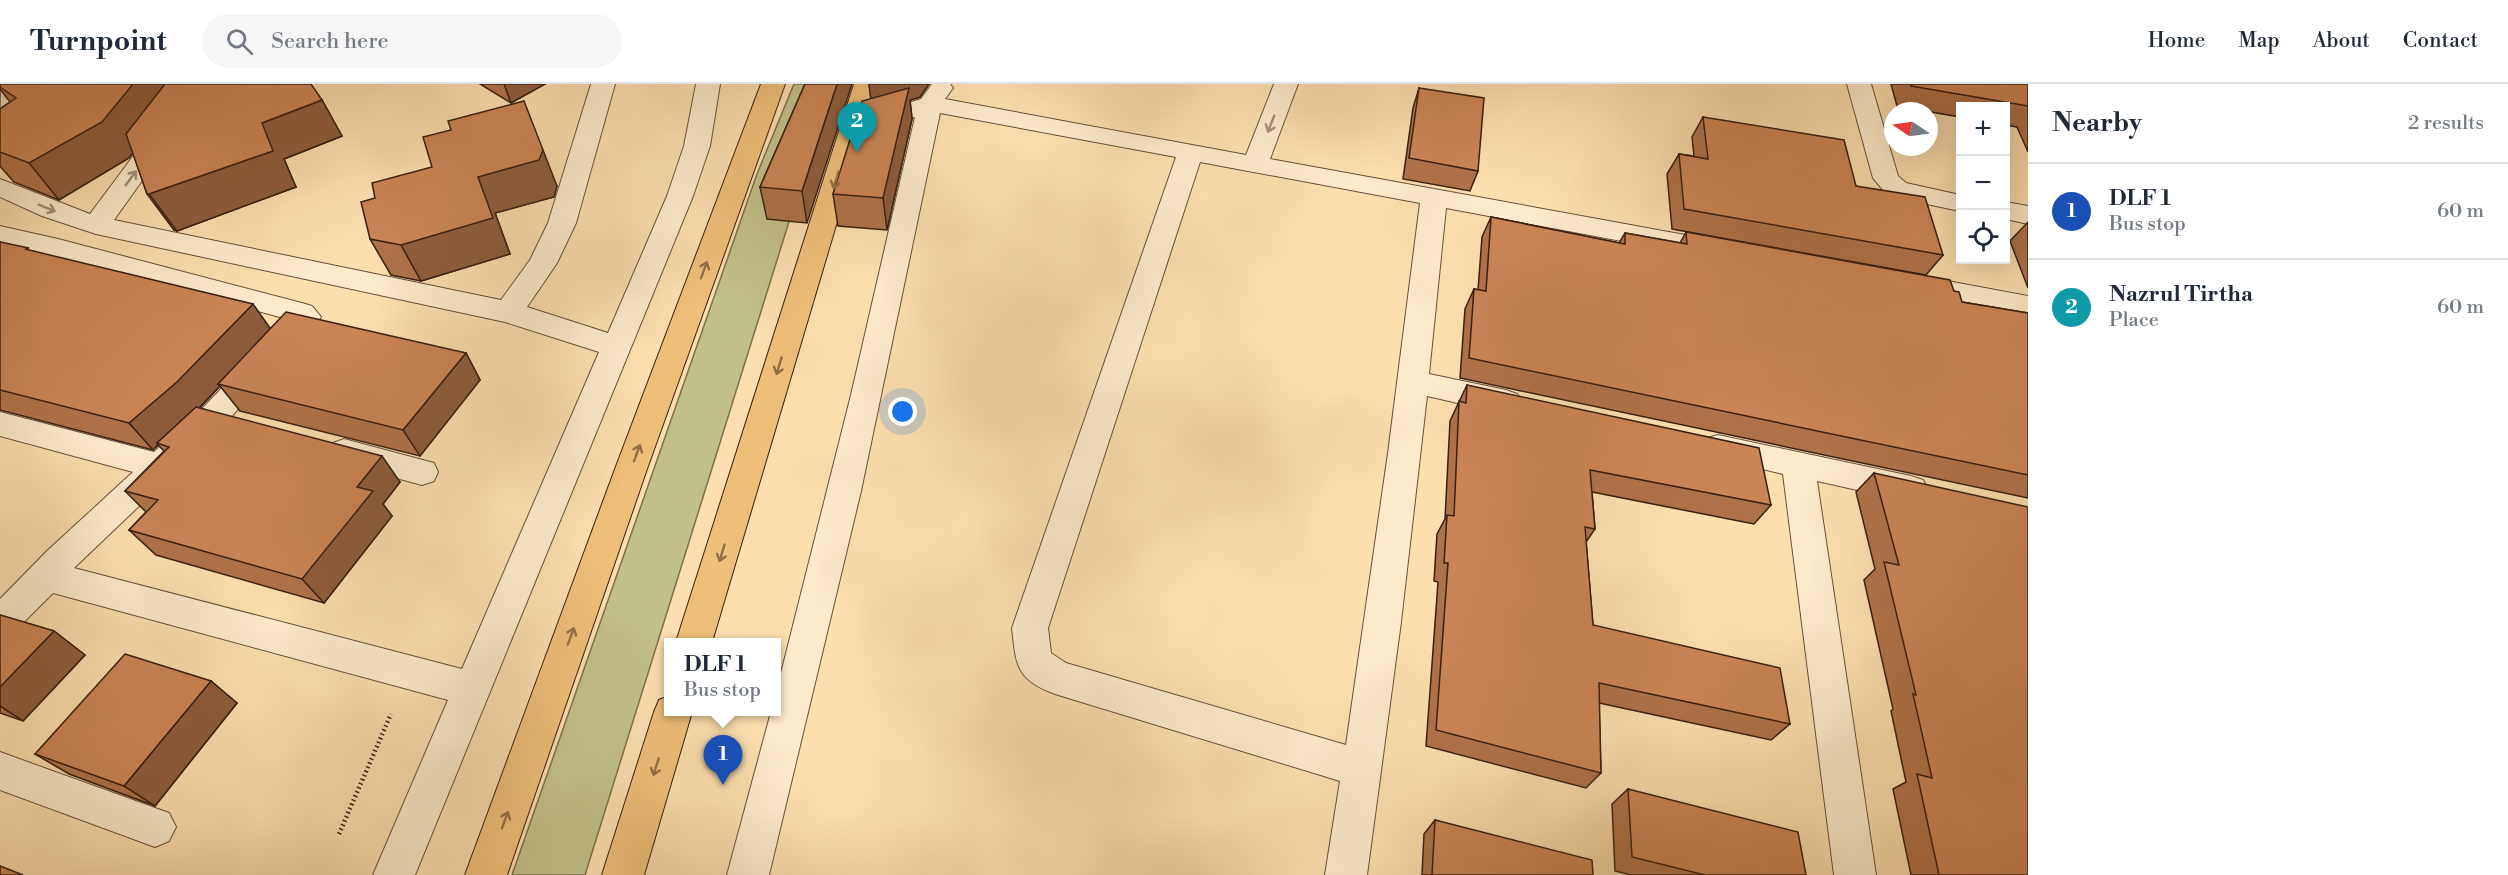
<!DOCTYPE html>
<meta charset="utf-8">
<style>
body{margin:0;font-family:"Libre Bodoni",serif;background:#f6f6f7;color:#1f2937}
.controls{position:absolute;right:18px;top:18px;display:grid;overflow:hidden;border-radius:0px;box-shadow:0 6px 24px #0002}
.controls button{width:54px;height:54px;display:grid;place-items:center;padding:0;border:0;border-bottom:2px solid #e0e1e3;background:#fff;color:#1f2937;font:30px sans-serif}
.compass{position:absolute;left:1884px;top:18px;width:54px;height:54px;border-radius:50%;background:#fff;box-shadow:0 6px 24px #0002;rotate:283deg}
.you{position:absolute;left:903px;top:328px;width:21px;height:21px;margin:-15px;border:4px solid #fff;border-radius:50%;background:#1a73e8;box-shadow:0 0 0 9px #1a73e833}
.badge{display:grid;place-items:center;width:39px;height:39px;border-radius:50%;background:#8f2418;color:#fff;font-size:20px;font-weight:700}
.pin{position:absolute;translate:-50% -50px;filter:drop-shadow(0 2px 3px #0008)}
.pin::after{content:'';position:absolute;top:32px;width:21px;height:18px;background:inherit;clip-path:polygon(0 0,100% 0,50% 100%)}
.popup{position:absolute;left:664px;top:554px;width:117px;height:78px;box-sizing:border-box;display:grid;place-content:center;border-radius:0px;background:#fff;filter:drop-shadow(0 2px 4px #0005);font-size:20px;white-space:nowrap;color:#747a83}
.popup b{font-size:22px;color:#1f2937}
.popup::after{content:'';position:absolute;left:50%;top:100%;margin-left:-12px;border:12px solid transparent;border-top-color:#fff}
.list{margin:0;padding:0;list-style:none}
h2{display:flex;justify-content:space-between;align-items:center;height:78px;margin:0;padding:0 24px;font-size:26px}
h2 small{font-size:20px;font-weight:400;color:#747a83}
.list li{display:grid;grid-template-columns:39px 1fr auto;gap:18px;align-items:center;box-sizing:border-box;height:96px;padding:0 24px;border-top:2px solid #e0e1e3}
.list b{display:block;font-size:22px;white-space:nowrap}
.list p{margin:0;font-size:20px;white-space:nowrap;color:#747a83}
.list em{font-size:20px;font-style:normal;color:#747a83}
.icon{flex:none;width:33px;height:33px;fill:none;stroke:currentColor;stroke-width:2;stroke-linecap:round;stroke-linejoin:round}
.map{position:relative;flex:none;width:2028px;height:791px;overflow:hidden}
header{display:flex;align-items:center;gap:36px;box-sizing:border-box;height:84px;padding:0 30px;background:#fff;border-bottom:2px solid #e0e1e3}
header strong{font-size:28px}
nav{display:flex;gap:33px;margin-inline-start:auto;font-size:21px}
.search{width:420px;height:54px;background:#f6f6f7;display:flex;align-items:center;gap:15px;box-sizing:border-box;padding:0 21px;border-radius:33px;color:#747a83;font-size:22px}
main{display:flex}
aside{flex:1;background:#fff}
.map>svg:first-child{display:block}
</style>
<header>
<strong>Turnpoint</strong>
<div class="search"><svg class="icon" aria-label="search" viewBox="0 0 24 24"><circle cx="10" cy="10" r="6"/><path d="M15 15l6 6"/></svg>Search here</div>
<nav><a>Home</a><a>Map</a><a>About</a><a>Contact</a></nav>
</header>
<main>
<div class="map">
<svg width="2028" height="791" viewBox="0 0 2028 791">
<rect width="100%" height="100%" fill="#fcdeaf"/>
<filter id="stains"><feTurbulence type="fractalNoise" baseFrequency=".00333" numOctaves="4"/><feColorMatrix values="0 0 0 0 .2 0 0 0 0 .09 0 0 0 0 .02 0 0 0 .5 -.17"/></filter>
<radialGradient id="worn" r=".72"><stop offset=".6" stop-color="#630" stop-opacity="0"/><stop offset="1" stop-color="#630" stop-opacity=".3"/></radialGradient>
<!-- green -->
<path fill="#c2c089" stroke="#7d704e" stroke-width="1.5" d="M 794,0 L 832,0 L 585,791 L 512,791 L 757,90 Z"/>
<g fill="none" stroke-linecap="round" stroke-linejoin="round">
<defs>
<g id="minor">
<path d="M 1,0 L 25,0 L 13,57 L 9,62 L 0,65 Z"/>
<path d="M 190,0 L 215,0 L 181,42 L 114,136 L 501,216 L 530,176 L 548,139 L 591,0 L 615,0 L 576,139 L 557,179 L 527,223 L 608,249 L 667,112 L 684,62 L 696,0 L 720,0 L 710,62 L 693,112 L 415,791 L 373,791 L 448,616 L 53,509 L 13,549 L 0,554 L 0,515 L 47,467 L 133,388 L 0,352 L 0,328 L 154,368 L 201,326 L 287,235 L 58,173 L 0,160 L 0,142 L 58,155 L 302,219 L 312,222 L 321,233 L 223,342 L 74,484 L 462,585 L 599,268 L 505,238 L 96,150 L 42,132 L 0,113 L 0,95 L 90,130 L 163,32 Z"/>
<path d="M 932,0 L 950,0 L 953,4 L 945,15 L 1246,71 L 1274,0 L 1298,0 L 1270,75 L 1707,155 L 1717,158 L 1721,164 L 1717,170 L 1707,173 L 1446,124 L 1429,290 L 1506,306 L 1517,310 L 1522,318 L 1517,326 L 1506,330 L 1427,312 L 1401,538 L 1367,791 L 1325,791 L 1340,697 L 1055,610 C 1016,596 1016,581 1012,544 L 1176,73 L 940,29 L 861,407 L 769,791 L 727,791 L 771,628 L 777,628 L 777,605 L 851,311 L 915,33 L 869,46 L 860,44 L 857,39 L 860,34 L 921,15 ZM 1200,78 L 1420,119 L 1388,369 L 1346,661 L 1066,579 L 1051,569 L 1048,544 Z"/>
<path d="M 1847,0 L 1871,0 L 1898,92 L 1906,99 L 1960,111 L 1960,127 L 1888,112 L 1873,94 Z"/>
<path d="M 2006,118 L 2028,122 L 2028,140 L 2006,135 Z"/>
<path d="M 1915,191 L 2028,212 L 2028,232 L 1905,208 L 1901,201 L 1905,194 Z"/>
<path d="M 1718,351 L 1911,392 L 1923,396 L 1928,405 L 1923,414 L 1911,418 L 1817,397 L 1876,791 L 1834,791 L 1783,390 L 1707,372 L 1702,363 L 1707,354 Z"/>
<path d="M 344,355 L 434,379 L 438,388 L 434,397 L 422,401 L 333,377 L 328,368 L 333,359 Z"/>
<path d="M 0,668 L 169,729 L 176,743 L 169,757 L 155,763 L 0,706 Z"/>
</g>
<g id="major">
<path d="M 761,0 L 785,0 L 647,385 L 507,791 L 465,791 L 615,385 Z"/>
<path d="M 854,0 L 878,0 L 712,558 L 676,558 Z"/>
<path d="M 669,612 L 669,628 L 692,628 L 644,791 L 602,791 L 654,628 L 659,616 Z"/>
</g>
</defs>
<!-- minor casing -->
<use href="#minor" stroke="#694f3a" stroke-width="2"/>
<!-- major casing -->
<use href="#major" stroke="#381f13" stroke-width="2"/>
<!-- path -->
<path stroke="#381f13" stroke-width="4.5" stroke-dasharray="1.5 3" stroke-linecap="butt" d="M 339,750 L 391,630"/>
<!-- minor -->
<use href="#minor" fill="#fdeacb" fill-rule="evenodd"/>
<!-- major -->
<use href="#major" fill="#eebf78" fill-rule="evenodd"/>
</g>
<!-- wall -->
<g fill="#ae724a" stroke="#381f13" stroke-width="1.5">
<path d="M 0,0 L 322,16 L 342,52 L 284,75 L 296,103 L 177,147 L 174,146 L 147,110 L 133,69 L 129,74 L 59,116 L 14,98 L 0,82 L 0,25 L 10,18 L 0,5 Z"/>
<path d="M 480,0 L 545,0 L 511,19 Z"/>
<path d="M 805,0 L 807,139 L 767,135 L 760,103 Z"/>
<path d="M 869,0 L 929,0 L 920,13 L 910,16 L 912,35 L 887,146 L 838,142 L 833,110 L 871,15 Z"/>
<path d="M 1891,0 L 2028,0 L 2028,68 L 2017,43 L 2006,41 L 2006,22 L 1960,22 L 1960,33 L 1897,22 Z"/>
<path d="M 1419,4 L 1478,87 L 1470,107 L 1403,95 L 1413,24 Z"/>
<path d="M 1703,33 L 1856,102 L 1943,171 L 1926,191 L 1672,145 L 1667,90 L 1679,70 L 1694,72 L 1692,53 Z"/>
<path d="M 557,102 L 554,113 L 495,129 L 510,170 L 421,197 L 391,191 L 370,155 Z"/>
<path d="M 1491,133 L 1619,159 L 1625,149 L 1680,159 L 1686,148 L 1954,207 L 1962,218 L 2028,229 L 2028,414 L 1460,294 L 1465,225 L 1474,205 L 1478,206 L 1482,153 Z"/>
<path d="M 2028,138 L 2028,204 L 2010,157 Z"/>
<path d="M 0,158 L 31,167 L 270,245 L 466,269 L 480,296 L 420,372 L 240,327 L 220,302 L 200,324 L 400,398 L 383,420 L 392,432 L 324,519 L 156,471 L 129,446 L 146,428 L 125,407 L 164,367 L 158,361 L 153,366 L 0,326 Z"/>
<path d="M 1467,301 L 1771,421 L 1754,440 L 1592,408 L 1595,445 L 1586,458 L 1593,541 L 1790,640 L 1771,656 L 1599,619 L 1601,689 L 1586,704 L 1426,662 L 1438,498 L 1434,497 L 1437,450 L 1445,435 L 1450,337 Z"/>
<path d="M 1874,389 L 2028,791 L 1911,791 L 1893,705 L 1906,698 L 1891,627 L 1893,625 L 1864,496 L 1875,485 L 1856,408 Z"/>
<path d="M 0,531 L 54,547 L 85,571 L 23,637 L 0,629 Z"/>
<path d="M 211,597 L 237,619 L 155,722 L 69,690 L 35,670 Z"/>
<path d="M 1628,705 L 1806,791 L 1631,791 L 1615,787 L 1612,720 Z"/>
<path d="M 1435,736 L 1593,791 L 1422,791 L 1424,750 Z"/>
</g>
<!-- shaded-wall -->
<g fill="#8d5c3c" stroke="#381f13" stroke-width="1.5">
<path d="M 133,0 L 168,0 L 176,13 L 129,74 L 59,116 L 29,79 Z"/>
<path d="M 504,0 L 545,0 L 511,19 Z"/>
<path d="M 837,0 L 852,0 L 807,139 L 802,107 Z"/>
<path d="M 869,0 L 929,0 L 920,13 L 910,16 L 912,35 L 887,146 Z"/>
<path d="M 322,16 L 342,52 L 284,75 L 296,103 L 177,147 L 149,110 L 262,39 Z"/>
<path d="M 543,66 L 557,102 L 554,113 L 495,129 L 510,170 L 421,197 L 401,161 L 478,93 Z"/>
<path d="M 253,220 L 272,247 L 218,300 L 220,302 L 199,324 L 157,359 L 158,361 L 153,366 L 129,339 Z"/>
<path d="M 466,269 L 480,296 L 420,372 L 403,346 Z"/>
<path d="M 382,372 L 400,398 L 383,420 L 392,432 L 324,519 L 302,495 L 357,403 Z"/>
<path d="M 54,547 L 85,571 L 23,637 L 0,622 L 0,603 Z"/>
<path d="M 211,597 L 237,619 L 155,722 L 124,702 Z"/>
</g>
<!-- building -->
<g fill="#ca8456" stroke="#381f13" stroke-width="1.5">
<path d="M 0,0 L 133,0 L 102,38 L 29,79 L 0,68 L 0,25 L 16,14 L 0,3 Z"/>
<path d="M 165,0 L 311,0 L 322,16 L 262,39 L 273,67 L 149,110 L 147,110 L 126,50 Z"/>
<path d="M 805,0 L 837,0 L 802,107 L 760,103 Z"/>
<path d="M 1910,0 L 2028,0 L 2028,22 L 1911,2 Z"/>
<path d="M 909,4 L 883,114 L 833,110 L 862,17 Z"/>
<path d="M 1419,4 L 1484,14 L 1478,87 L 1409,74 Z"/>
<path d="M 524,17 L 543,66 L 539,76 L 478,93 L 493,134 L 401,161 L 370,155 L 361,118 L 375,114 L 372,99 L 432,83 L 423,53 L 451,46 L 448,37 Z"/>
<path d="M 1703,33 L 1844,56 L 1856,102 L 1925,113 L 1943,171 L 1684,125 L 1679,70 L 1708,75 Z"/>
<path d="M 1491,133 L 1625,160 L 1625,149 L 1687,160 L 1686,148 L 1950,196 L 1954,207 L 1959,208 L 1962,218 L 2028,229 L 2028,391 L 1469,274 L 1474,205 L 1486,207 Z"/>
<path d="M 0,158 L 29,164 L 25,165 L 253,220 L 177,298 L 129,339 L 0,306 Z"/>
<path d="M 286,228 L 466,269 L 403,346 L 218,300 Z"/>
<path d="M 1467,301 L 1759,364 L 1771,421 L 1590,386 L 1595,445 L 1585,443 L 1593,541 L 1780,584 L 1790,640 L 1599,599 L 1601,689 L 1436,646 L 1448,479 L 1444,479 L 1447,431 L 1454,432 L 1459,317 L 1466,319 Z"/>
<path d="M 196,323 L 382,372 L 357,403 L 373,407 L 302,495 L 129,446 L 158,416 L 125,407 L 169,363 L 157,359 Z"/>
<path d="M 1874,389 L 2028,423 L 2028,791 L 1939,791 L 1917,690 L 1932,694 L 1913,610 L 1916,611 L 1884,478 L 1899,481 Z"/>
<path d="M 0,531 L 54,547 L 0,603 Z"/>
<path d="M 125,570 L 211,597 L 124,702 L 35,670 Z"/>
<path d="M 1628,705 L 1798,748 L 1806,791 L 1705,791 L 1632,773 Z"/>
<path d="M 1435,736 L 1592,776 L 1593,791 L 1432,791 Z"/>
<path d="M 0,782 L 23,791 L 0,791 Z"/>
</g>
<!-- one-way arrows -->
<defs><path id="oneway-shaft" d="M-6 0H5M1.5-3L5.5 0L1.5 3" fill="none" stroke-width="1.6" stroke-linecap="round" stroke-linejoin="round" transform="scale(1.5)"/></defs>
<g stroke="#a48f78">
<use href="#oneway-shaft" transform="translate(1271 40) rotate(111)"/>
<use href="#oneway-shaft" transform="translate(131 94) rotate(-53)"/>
<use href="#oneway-shaft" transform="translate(47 124) rotate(22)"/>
</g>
<g stroke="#936f46">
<use href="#oneway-shaft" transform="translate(836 96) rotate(107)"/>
<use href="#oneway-shaft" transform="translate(704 186) rotate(-70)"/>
<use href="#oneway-shaft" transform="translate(779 282) rotate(107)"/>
<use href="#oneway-shaft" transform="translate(637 369) rotate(-70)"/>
<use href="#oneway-shaft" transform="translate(722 469) rotate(107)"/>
<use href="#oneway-shaft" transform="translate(571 552) rotate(-70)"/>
<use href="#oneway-shaft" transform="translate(656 683) rotate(107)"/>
<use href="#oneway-shaft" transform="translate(505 736) rotate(-70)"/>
</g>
<rect width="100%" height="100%" filter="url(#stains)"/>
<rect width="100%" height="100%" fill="url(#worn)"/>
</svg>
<div class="controls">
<button>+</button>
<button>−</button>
<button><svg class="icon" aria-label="locate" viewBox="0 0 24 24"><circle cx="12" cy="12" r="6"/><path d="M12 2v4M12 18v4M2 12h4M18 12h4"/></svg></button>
</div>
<svg class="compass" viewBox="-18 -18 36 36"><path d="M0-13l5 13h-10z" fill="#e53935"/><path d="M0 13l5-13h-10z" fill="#747a83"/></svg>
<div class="you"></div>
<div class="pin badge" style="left:723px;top:701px;background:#1a4fb4">1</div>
<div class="popup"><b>DLF 1</b>Bus stop</div>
<div class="pin badge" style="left:857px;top:68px;background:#0f9aa8">2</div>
</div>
<aside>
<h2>Nearby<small>2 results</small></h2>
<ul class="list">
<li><span class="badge" style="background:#1a4fb4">1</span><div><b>DLF 1</b><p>Bus stop</p></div><em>60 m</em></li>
<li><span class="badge" style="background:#0f9aa8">2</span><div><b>Nazrul Tirtha</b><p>Place</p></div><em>60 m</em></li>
</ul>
</aside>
</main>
